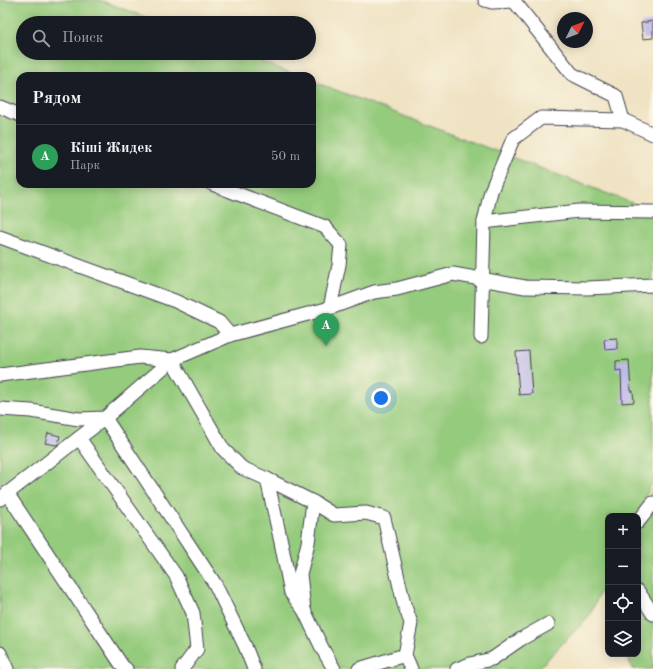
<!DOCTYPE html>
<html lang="ru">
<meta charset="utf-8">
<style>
body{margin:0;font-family:"Old Standard TT",serif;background:#242831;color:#f1f3f6}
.controls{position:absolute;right:12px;bottom:12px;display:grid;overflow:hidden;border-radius:8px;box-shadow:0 2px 10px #0003}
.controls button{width:36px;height:36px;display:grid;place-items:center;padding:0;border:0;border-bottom:1px solid #363941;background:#171b24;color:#f1f3f6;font:20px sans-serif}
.compass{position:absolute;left:557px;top:12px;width:36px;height:36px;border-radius:50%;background:#171b24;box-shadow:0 2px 10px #0003;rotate:48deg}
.you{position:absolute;left:381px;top:398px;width:14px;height:14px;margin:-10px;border:3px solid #fff;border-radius:50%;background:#1a73e8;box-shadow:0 0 0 6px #1a73e833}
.badge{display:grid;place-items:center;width:26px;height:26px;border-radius:50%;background:#8c9099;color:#fff;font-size:13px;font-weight:700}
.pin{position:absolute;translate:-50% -33px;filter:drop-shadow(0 1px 2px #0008)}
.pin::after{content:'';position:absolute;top:21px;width:14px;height:12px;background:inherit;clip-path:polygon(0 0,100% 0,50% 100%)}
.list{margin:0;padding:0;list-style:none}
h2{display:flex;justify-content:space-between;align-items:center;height:52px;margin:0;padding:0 16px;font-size:17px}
h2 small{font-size:13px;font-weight:400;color:#9ea1a6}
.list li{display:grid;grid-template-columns:26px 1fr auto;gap:12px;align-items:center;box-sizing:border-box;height:64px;padding:0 16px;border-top:1px solid #363941}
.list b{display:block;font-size:15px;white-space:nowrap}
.list p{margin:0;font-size:13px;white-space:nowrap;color:#9ea1a6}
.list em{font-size:13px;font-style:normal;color:#9ea1a6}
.icon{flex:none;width:22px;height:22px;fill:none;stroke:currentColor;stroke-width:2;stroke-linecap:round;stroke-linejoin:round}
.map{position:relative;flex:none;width:653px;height:669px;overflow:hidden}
.search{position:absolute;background:#171b24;box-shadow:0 2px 10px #0003;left:16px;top:16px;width:300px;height:44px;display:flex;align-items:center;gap:10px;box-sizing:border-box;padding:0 14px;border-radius:22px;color:#9ea1a6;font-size:15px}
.panel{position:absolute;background:#171b24;box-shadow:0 2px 10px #0003;left:16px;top:72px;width:300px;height:116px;border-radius:12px}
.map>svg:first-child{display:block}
</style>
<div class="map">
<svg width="653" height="669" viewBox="0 0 653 669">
<rect width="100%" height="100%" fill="#fcf5e5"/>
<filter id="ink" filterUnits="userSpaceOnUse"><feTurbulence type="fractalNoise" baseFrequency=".025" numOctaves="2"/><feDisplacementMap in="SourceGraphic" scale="8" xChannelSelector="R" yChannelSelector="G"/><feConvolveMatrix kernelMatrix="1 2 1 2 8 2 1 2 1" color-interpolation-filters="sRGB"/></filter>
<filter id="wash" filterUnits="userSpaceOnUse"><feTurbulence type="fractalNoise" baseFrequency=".012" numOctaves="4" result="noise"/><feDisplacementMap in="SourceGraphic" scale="16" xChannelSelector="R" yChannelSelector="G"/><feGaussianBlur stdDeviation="0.9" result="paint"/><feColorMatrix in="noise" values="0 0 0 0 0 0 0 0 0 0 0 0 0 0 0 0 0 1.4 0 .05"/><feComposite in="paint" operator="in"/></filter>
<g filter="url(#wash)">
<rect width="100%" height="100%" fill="#efe3c3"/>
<!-- green -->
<g fill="#95cb7d" stroke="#5c765c">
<path d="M 0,0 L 100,0 L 161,23 L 23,23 L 23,53 L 239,53 L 299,76 L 20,76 L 20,184 L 312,184 L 312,81 L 653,211 L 653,481 L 636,516 L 608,516 L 608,576 L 589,616 L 538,669 L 0,669 Z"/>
<path d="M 653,489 L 653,669 L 632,669 L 627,654 L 638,654 L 638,521 Z"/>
</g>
<g id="blocks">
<!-- building -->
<g fill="#bfb9e8">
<path d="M 653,21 L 653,38 L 643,39 L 641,23 Z"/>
<path d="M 617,338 L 617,349 L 605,350 L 604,339 Z"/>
<path d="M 529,351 L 532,394 L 519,395 L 516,352 Z"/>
<path d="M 629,360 L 631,391 L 633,391 L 634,402 L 622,403 L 621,370 L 616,371 L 616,361 Z"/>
<path d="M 48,433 L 60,436 L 58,444 L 56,445 L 45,443 Z"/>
</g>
</g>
</g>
<g filter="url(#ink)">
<use href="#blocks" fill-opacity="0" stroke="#413f4f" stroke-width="1"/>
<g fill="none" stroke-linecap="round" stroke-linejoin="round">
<defs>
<g id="minor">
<path d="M 485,0 L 492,2 L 514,1 L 572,74 L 616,96 L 623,120"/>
<path d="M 0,107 L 20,115"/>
<path d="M 212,184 L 325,227 L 341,245 L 339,265 L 330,308"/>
<path d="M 484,222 L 579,211 L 653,212"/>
<path d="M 0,237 L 175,301 L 219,322 L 230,335"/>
<path d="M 481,337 L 484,222 L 491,191 L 513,139 L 541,118 L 623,120 L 653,134"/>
<path d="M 172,360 L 223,449 L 242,468 L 267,479 L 313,502 L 334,515 L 366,513 L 384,518 L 404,604 L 411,623 L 405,655 L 411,669"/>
<path d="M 0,375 L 140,357 L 172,360"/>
<path d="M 0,409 L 31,411 L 79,419 L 105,418 L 172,360 L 230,335 L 330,308 L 374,292 L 397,289 L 453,274 L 525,287 L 587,288 L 653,285"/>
<path d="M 79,438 L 176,576 L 193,613 L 197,649 L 182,669"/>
<path d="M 267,479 L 281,542 L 291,593 L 304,610"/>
<path d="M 7,493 L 123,667 L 126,669"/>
<path d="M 0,499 L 105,418 L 215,584 L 245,646 L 254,669"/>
<path d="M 313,502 L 308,543 L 300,574 L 304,610 L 322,648 L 334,669"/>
<path d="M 638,522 L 653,503"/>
<path d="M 638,591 L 653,614"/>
<path d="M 0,653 L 7,669"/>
<path d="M 359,669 L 405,655"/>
<path d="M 457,669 L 470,664 L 492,659 L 521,639 L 548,624"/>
</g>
</defs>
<!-- minor casing -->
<use href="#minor" stroke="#413f4f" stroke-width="15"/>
<!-- minor -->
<use href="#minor" stroke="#fff" stroke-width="13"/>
</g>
</g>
</svg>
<div class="controls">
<button>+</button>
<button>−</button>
<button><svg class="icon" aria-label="locate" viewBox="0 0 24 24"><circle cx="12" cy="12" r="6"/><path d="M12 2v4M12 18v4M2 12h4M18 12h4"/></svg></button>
<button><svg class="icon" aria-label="layers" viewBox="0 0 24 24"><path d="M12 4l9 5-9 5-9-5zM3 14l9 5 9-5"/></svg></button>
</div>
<svg class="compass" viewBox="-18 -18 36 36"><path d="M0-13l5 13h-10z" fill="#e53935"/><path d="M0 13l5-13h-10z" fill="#9ea1a6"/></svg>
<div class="you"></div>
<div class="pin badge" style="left:326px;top:346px;background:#2e9e5b">A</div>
<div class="search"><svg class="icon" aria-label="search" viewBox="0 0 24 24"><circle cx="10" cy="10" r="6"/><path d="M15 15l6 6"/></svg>Поиск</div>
<section class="panel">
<h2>Рядом<small></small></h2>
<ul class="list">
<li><span class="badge" style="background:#2e9e5b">A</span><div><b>Кіші Жидек</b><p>Парк</p></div><em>50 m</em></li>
</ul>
</section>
</div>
